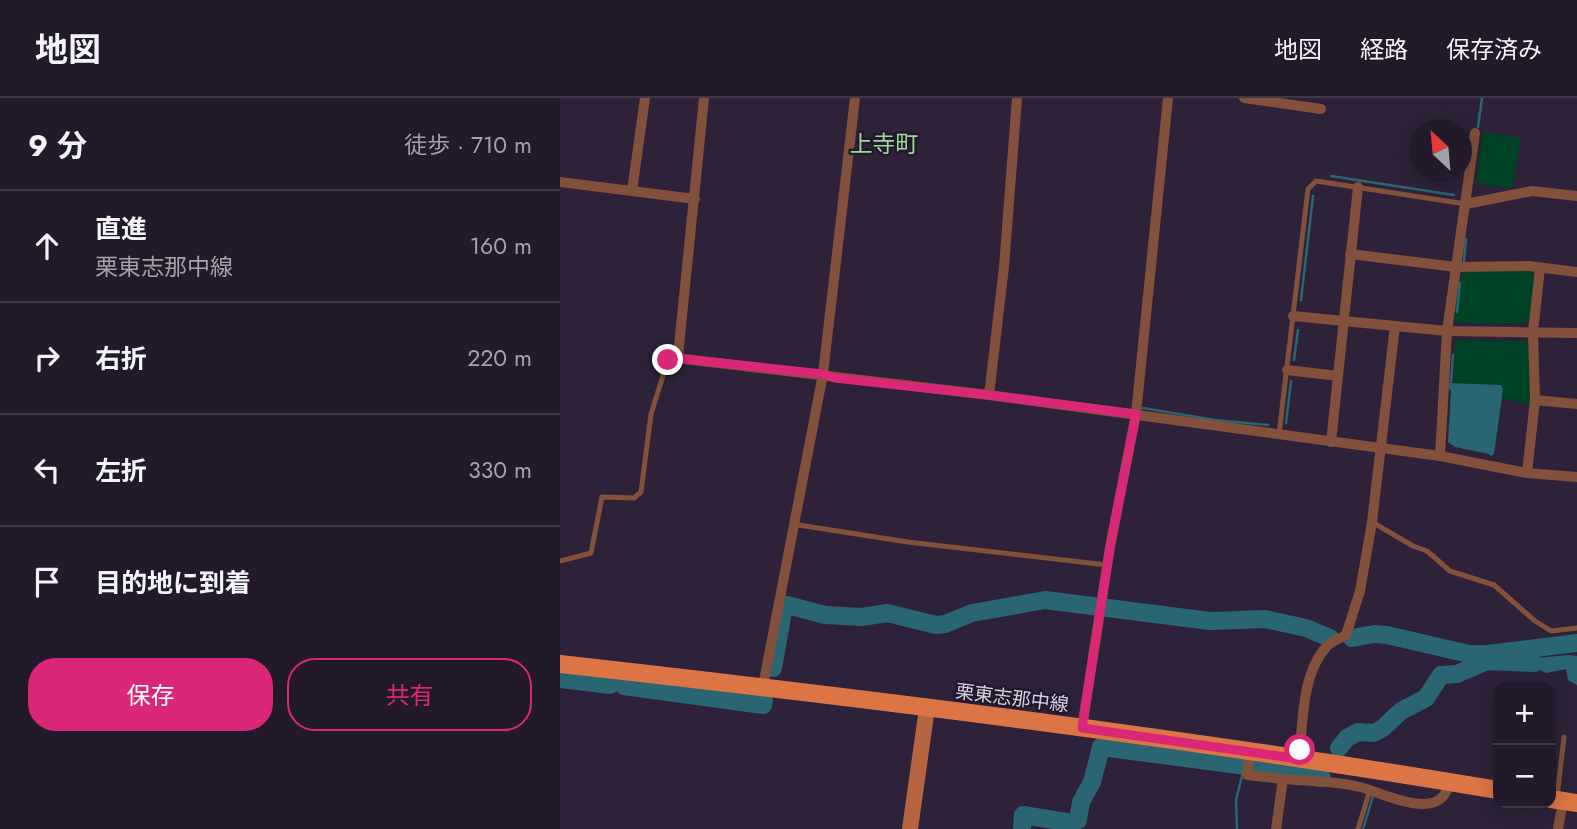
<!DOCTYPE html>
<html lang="ja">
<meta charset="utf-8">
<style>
body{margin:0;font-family:Jost,"Noto Sans JP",sans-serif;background:#2a2333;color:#f1f3f6}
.controls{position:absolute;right:21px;bottom:21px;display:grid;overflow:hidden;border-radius:14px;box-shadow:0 4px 18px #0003}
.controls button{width:63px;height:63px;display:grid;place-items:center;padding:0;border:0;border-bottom:2px solid #3f3847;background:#221a2b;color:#f1f3f6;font:35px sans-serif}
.compass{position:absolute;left:849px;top:21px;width:63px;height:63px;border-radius:50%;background:#221a2b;box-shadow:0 4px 18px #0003;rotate:334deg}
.stop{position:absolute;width:21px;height:21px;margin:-16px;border:5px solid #db2777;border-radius:50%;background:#fff}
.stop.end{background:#db2777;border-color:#fff;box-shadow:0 2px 7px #0008}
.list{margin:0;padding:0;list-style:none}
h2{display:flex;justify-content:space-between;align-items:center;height:91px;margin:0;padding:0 28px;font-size:30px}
h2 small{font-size:23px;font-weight:400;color:#a2a1a9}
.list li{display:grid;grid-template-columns:46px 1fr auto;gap:21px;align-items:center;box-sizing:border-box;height:112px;padding:0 28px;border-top:2px solid #3f3847}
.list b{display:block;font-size:26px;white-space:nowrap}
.list p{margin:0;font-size:23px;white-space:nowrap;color:#a2a1a9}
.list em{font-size:23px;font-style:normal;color:#a2a1a9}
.actions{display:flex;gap:14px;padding:21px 28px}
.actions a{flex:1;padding:16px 0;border:2px solid #db2777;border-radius:28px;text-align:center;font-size:24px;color:#db2777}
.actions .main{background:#db2777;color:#fff}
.icon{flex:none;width:38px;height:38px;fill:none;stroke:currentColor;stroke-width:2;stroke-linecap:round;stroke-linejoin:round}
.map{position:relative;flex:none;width:1017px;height:731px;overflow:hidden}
header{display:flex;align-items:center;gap:42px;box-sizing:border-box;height:98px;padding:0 35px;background:#221a2b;border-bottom:2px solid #3f3847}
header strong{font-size:33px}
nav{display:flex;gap:38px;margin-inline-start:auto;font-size:24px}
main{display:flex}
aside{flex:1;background:#221a2b}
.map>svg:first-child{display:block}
</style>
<header>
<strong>地図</strong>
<nav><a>地図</a><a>経路</a><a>保存済み</a></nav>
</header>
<main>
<aside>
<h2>9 分<small>徒歩 · 710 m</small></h2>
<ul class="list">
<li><svg class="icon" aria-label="ahead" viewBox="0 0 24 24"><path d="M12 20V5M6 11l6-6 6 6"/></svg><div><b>直進</b><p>栗東志那中線</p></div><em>160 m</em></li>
<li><svg class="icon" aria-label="right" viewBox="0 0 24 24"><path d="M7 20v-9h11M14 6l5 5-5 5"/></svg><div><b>右折</b></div><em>220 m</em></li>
<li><svg class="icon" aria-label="left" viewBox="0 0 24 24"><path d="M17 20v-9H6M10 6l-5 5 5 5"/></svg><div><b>左折</b></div><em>330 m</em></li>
<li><svg class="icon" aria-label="arrive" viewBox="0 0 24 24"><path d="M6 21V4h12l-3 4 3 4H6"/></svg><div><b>目的地に到着</b></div></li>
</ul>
<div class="actions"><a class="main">保存</a><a>共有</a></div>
</aside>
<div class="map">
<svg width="1017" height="731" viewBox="0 0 1017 731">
<rect width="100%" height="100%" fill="#2d2239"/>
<!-- green -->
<g fill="#004225">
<path d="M 923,34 L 961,40 L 952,90 L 918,86 L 916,81 Z"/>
<path d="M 969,172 L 974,178 L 970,220 L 964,226 L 897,225 L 892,220 L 899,180 L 905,174 Z"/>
<path d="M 895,242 L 962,243 L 968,248 L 971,307 L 942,300 L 943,291 L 940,287 L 894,285 Z"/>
</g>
<!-- water -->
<g fill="#2a6572">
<path d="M 889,285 L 941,287 L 943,291 L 934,356 L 931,358 L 929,356 L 895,349 L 888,344 L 891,293 L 889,291 Z"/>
<path d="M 1008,557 L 1017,558 L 1017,587 L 1008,582 L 1006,571 L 986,575 L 973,569 L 976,560 Z"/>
</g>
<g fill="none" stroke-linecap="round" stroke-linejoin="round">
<!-- stream -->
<g stroke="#2a6572" stroke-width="2.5">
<path d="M 918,29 L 922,0"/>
<path d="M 771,78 L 894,97"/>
<path d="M 904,163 L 906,141"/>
<path d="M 741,202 L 753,98"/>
<path d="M 897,214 L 900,185"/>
<path d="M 734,262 L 738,232"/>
<path d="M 891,285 L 893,257"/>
<path d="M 583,310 L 655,322 L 708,327"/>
<path d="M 726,325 L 731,283"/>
<path d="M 677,731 L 676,702 L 682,678"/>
<path d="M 803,731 L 814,695"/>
</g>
<!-- river -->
<g stroke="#2a6572" stroke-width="18">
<path d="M 792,540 L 814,536 L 827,537 L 909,556 L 928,556 L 1017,545"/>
<path d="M 213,570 L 224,508 L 227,507 L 265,517 L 302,519 L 327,515 L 376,527 L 385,526 L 412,515 L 485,502 L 650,523 L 705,521 L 746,530 L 770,540"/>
<path d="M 0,581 L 50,587"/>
<path d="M 64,588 L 203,607 L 204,603"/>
<path d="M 779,650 L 787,640 L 798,634 L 814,635 L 823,630 L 841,613 L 866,600 L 881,577 L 897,576 L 927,563 L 974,565"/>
<path d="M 696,670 L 762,680"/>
<path d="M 462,731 L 463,717 L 512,725 L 518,722 L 521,704 L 532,684 L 541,649 L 686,668"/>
</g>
<!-- lane -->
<g stroke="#82503b" stroke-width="5">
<path d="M 719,336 L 748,91 L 756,83 L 906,106"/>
<path d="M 812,424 L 853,448 L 867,453 L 890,473 L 934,487 L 975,523 L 991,533 L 1017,530"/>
<path d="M 232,426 L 348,444 L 547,467"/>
<path d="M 0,463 L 31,455 L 42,399 L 74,400 L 81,394 L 91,316 L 108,262 L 118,258"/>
<path d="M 997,699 L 1004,639"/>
<path d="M 798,731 L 810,692"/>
</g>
<!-- street -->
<g stroke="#82503b" stroke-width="10">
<path d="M 144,0 L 118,258 L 124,261 L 429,297 L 880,358 L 967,375 L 1017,379"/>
<path d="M 684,0 L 761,11"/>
<path d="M 0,84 L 135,101"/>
<path d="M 72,93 L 85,0"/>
<path d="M 906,106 L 972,93 L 1017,98"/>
<path d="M 790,156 L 896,169 L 969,168 L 1017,174"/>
<path d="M 733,218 L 835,228"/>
<path d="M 727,272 L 778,278"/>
<path d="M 429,297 L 444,169 L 457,0"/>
<path d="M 975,302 L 1017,306"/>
<path d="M 771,344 L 798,89"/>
<path d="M 880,358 L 887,233 L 915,35"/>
<path d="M 967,375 L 975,302 L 973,234 L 980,170"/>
<path d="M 203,588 L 263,276 L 295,0"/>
<path d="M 522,630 L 550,449 L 576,316 L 608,0"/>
<path d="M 690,654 L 687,677 L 723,681 L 716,731"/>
<path d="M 739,661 C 743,626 741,576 767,548 C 772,543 779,541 786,537 L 800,493 L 812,424 L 835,228 L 887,233 L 1017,235"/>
<path d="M 723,681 C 748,683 775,683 800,689 C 824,695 882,727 889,684"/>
<path d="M 998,731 L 1003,703"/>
</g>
<!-- secondary -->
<path stroke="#b56542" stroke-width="16" d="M 350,731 L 367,610"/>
<!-- primary -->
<g stroke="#db7546" stroke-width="18">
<path d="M 0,566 C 313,601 627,640 938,692"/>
<path d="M 991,701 L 1017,705"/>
</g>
</g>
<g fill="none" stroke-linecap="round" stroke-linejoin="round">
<!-- route -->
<path stroke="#db2777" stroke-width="9" d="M 108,262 L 118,258 L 124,261 L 263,276 L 275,280 L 429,297 L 576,316 L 550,449 L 522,630 L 739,661 L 740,652"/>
</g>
<g text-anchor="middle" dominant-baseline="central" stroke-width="5" stroke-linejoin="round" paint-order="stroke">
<!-- street labels -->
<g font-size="19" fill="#d6cfde" stroke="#23192e">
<text transform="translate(452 600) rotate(7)">栗東志那中線</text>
</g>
<!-- quarter labels -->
<g font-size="23" fill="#a1d699" stroke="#23192e">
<text x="324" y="46">上寺町</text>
</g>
</g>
</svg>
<div class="controls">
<button>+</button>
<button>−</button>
</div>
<svg class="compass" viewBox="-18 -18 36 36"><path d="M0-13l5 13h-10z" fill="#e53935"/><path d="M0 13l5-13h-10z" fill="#a2a1a9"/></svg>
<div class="stop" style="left:740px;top:652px"></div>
<div class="stop end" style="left:108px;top:262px"></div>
</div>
</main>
